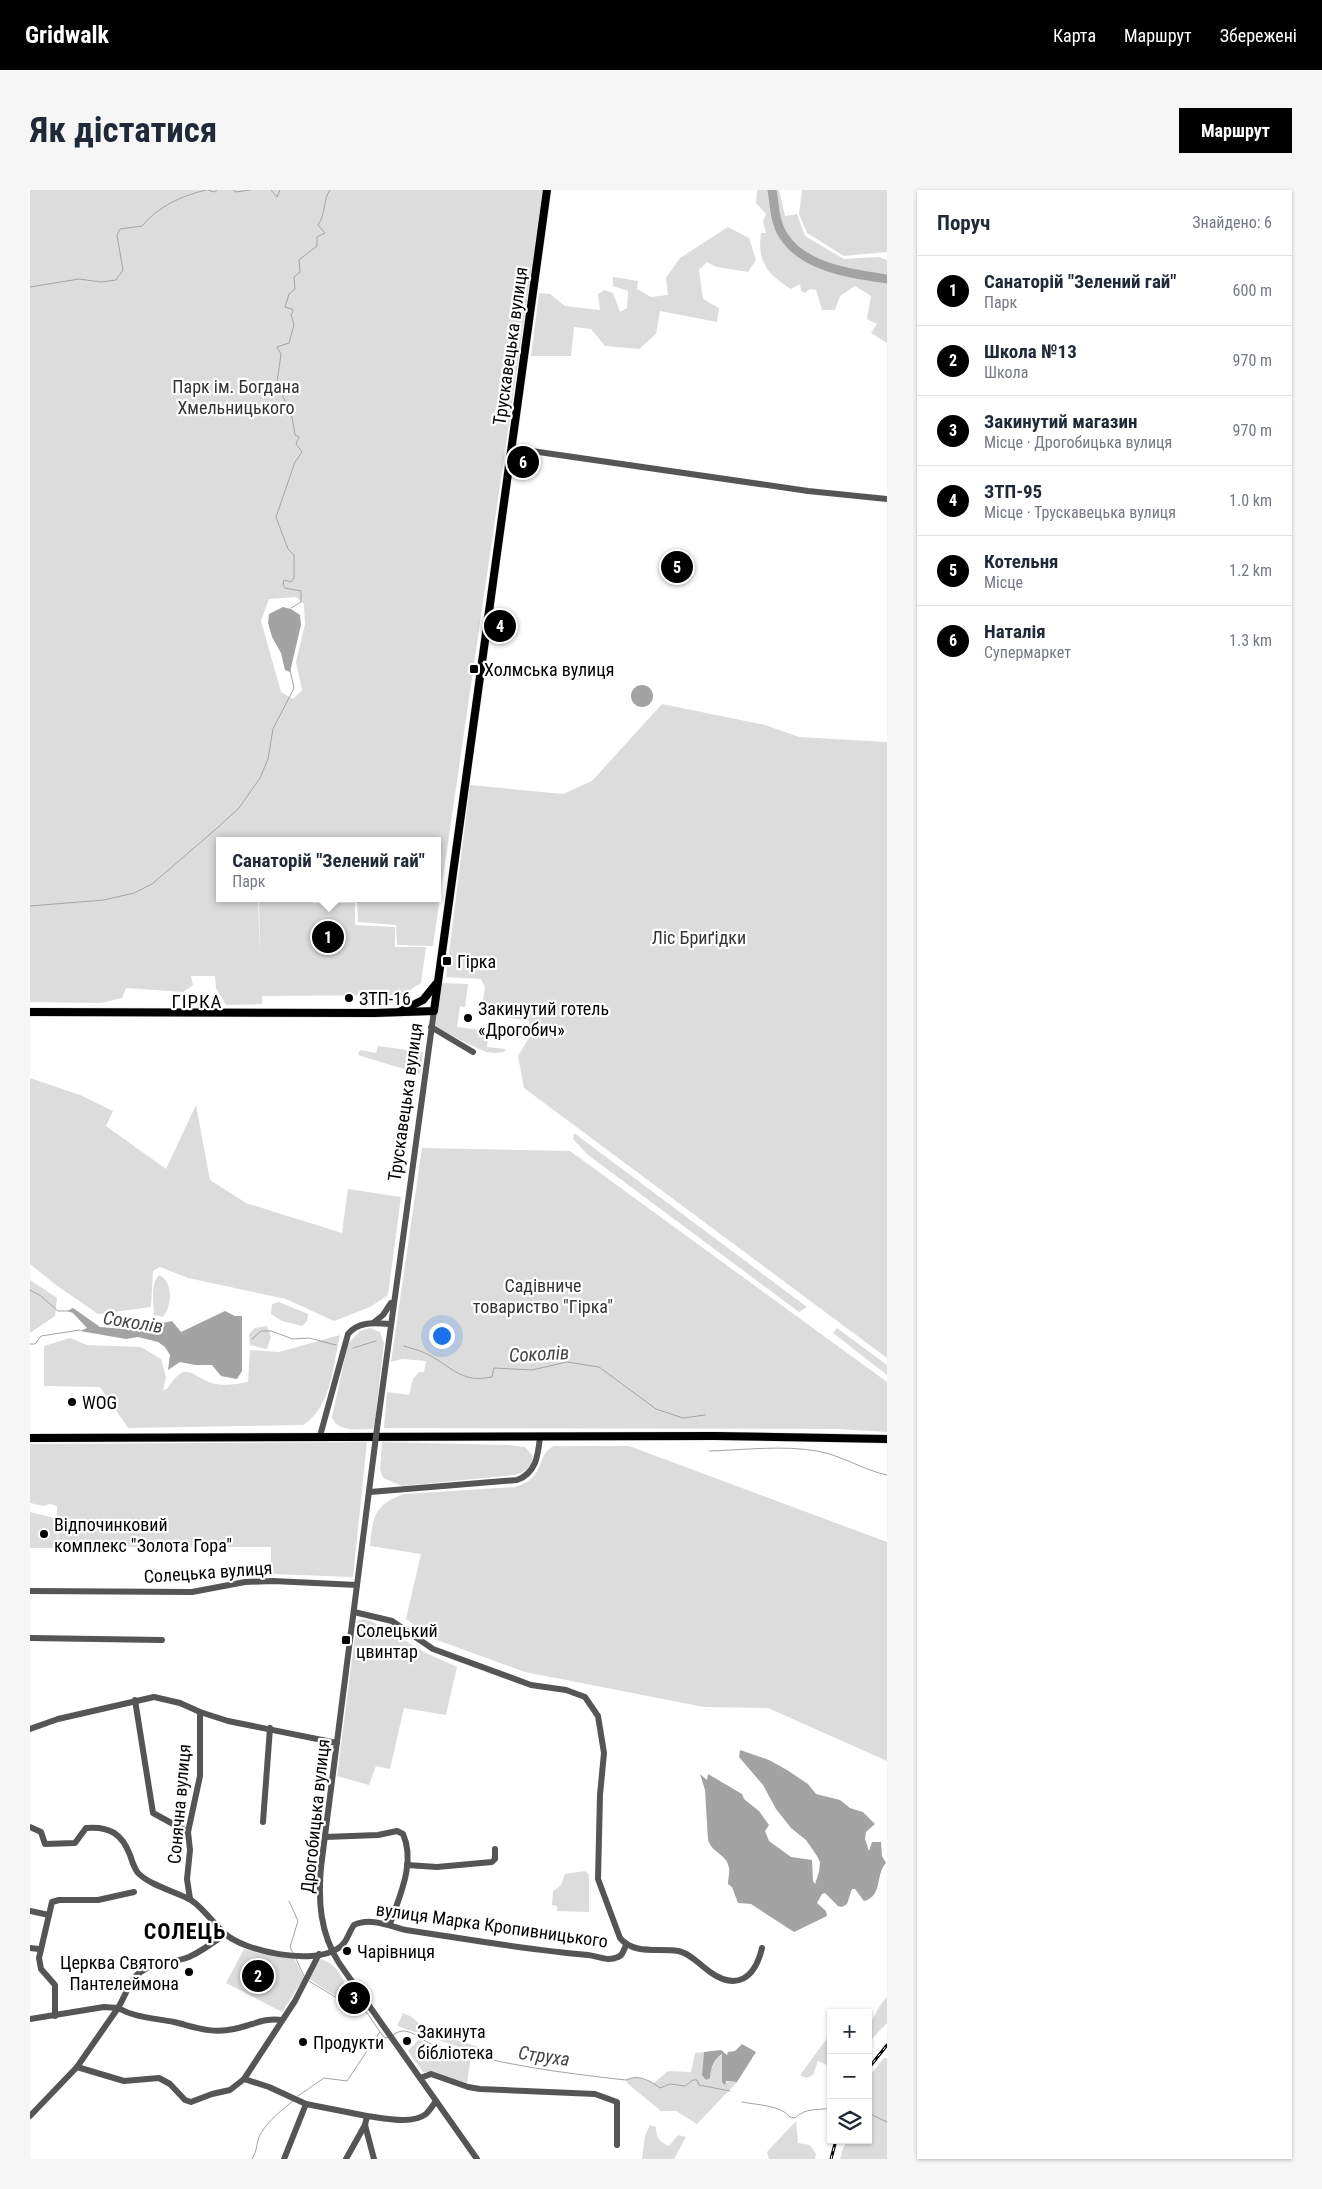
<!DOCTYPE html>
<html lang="uk">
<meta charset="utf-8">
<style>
body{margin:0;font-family:"Roboto Condensed",sans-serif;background:#f6f6f7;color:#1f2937}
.controls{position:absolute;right:15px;bottom:15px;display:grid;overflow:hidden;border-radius:0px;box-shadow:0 1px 4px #0004}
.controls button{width:45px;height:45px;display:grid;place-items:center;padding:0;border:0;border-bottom:1px solid #e0e1e3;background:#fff;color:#1f2937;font:25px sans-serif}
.you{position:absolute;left:411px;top:1145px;width:18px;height:18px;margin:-12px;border:4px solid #fff;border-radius:50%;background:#1a73e8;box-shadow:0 0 0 8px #1a73e833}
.badge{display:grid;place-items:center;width:32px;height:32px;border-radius:50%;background:#000;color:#fff;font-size:16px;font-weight:700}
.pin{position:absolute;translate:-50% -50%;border:2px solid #fff;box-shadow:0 1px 5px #0006}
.popup{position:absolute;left:186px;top:647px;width:225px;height:65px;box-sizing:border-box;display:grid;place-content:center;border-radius:0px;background:#fff;filter:drop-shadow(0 1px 4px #0005);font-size:16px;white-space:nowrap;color:#747a83}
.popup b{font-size:19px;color:#1f2937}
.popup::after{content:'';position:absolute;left:50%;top:100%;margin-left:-10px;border:10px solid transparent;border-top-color:#fff}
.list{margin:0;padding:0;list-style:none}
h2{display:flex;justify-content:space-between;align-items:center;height:65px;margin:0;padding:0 20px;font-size:21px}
h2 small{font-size:16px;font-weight:400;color:#747a83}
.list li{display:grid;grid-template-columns:32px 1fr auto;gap:15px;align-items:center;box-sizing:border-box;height:70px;padding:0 20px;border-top:1px solid #e0e1e3}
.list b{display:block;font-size:19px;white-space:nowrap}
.list p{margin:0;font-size:16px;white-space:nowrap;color:#747a83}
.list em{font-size:16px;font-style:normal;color:#747a83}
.icon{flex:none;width:28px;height:28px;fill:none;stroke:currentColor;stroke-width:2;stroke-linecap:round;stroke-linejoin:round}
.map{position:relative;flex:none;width:857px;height:1969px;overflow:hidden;border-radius:0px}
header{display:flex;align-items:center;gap:30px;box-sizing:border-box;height:70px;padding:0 25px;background:#000;color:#fff}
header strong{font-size:24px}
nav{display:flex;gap:28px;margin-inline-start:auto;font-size:18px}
.intro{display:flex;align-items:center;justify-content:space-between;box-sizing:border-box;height:120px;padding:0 30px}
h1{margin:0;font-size:35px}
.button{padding:12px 22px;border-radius:0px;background:#000;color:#fff;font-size:18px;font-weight:700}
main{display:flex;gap:30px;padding:0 30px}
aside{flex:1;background:#fff;border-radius:0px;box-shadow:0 1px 4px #0004}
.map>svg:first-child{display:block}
</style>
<header>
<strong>Gridwalk</strong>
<nav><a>Карта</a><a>Маршрут</a><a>Збережені</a></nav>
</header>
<div class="intro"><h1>Як дістатися</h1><a class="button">Маршрут</a></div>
<main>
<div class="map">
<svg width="857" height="1969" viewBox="0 0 857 1969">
<rect width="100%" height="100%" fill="#fff"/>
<!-- green -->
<g fill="#dcdcdc" fill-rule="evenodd">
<path d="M 0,0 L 513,0 L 403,756 L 367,755 L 366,735 L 328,732 L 327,711 L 285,711 L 285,708 L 407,708 L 407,651 L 189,651 L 189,708 L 228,708 L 230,769 L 229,708 L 283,708 L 283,713 L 325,713 L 325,735 L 365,737 L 365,757 L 396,757 L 391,793 L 381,799 L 378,805 L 232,806 L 232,814 L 196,815 L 186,798 L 185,786 L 161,786 L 163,795 L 153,802 L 96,798 L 92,808 L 71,813 L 0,812 ZM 266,407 L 274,414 L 275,434 L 266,472 L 272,500 L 263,509 L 251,502 L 231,431 L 239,409 Z"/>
<path d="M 727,0 L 749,0 L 755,26 L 767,24 L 775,46 L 814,69 L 849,67 L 857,70 L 857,153 L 841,143 L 847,134 L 837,129 L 841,106 L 825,96 L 810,106 L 805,120 L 792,120 L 786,100 L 780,99 L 775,103 L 771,101 L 770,94 L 761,99 C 737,84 727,72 731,43 L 736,43 L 733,32 L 736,24 L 726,13 Z"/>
<path d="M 772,0 L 857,0 L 857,62 L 814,66 L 777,43 L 769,24 Z"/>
<path d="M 698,37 L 719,48 L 726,70 L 718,82 L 687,77 L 677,72 L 669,80 L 673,109 L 689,118 L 687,132 L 630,121 L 626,144 L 609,159 L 575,156 L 561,139 L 544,137 L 541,166 L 501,166 L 509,103 L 520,104 L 535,116 L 570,120 L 568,104 L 574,100 L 583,103 L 590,122 L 597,118 L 598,101 L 583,96 L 583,87 L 608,91 L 607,99 L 621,107 L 638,105 L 636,88 L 650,68 Z"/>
<path d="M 632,514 L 735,535 L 769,547 L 857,552 L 857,1168 L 494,898 L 488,866 L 499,848 L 499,831 L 451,823 L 455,797 L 451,789 L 416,787 L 440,595 L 533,604 L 562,591 Z"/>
<path d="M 412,793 L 438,794 L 435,817 L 430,816 L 427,837 L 459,841 L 457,857 L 476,859 L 474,862 L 465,863 L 456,862 L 405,838 Z"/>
<path d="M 348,856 L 393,862 L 390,884 L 328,865 L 330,860 L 346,863 Z"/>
<path d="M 0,888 L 50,905 L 83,921 L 76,936 L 136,979 L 166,915 L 180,990 L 216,1013 L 312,1043 L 318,999 L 371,1007 L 358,1105 L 340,1117 L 304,1131 L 256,1109 L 158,1088 L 130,1077 L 123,1081 L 121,1117 L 68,1124 L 26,1095 L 0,1074 Z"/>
<path d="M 544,943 L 777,1117 L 769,1122 L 558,965 L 543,949 Z"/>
<path d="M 392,958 L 540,961 L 857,1192 L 857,1242 L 808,1239 L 354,1238 L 357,1202 L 379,1205 L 383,1189 L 389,1182 L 394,1182 L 396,1171 L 372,1169 L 361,1172 Z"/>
<path d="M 129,1085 C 144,1092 142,1116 133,1127 L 124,1125 C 124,1113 120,1094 129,1085 Z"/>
<path d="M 0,1090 L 27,1108 L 25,1126 L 0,1143 Z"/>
<path d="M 249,1112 L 278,1124 L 277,1131 L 272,1136 L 252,1131 L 241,1124 L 242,1114 Z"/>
<path d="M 237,1136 L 241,1147 L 237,1159 L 220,1155 L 219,1144 L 225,1138 Z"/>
<path d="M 340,1138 L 350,1142 L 354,1153 L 344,1239 C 330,1239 307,1243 302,1227 L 318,1154 L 330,1141 Z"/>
<path d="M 807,1138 L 857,1175 L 857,1185 L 803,1143 Z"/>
<path d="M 310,1145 C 303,1176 301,1218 273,1235 L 98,1238 L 70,1197 L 14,1196 L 14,1156 L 40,1148 L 57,1155 L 111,1157 L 131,1169 L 136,1187 L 133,1200 L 137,1199 C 158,1166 162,1190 186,1194 C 196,1196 207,1194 218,1192 L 220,1160 L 249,1162 Z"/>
<path d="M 337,1252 L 323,1387 L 241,1384 L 241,1357 L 28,1357 L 27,1316 L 20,1314 L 14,1316 L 0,1313 L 0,1254 Z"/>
<path d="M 352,1252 L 479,1255 L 495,1257 L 503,1266 C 501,1278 496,1282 484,1285 L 372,1296 L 353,1288 L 350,1279 Z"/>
<path d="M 525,1256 L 599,1256 L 857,1352 L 857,1571 L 738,1518 L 674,1517 L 495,1482 L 407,1450 L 376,1429 L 391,1364 L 340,1356 C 343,1326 344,1315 374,1304 L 485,1297 C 518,1288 505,1262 525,1256 Z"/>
<path d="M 0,1322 L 28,1329 L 27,1358 L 0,1358 Z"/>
<path d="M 334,1429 L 341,1431 L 396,1463 L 427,1477 L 416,1525 L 374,1518 L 360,1579 L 346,1576 L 339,1595 L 307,1586 L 327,1431 Z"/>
<path d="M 555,1681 L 559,1685 L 559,1722 L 527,1721 L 527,1716 L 522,1715 L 523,1701 L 531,1695 L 535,1684 Z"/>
<path d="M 214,1759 L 247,1767 L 264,1768 L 274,1788 L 252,1822 L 196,1793 Z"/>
<path d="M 291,1769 C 306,1774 312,1785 316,1797 L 319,1795 L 322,1799 L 312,1810 L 279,1789 L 288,1770 Z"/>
<path d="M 857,1807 L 857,1833 L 838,1853 C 838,1836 845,1820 857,1807 Z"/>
<path d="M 373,1823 L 382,1827 L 397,1841 L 455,1859 L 459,1865 L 456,1866 L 367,1836 Z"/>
<path d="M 801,1843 L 799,1856 L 801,1871 L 799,1876 L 788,1871 L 783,1885 L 776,1888 L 770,1885 Z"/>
<path d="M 389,1849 L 400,1856 L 441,1866 L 437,1894 L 402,1882 L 393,1882 L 378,1861 Z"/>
<path d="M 674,1862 L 673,1877 L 680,1881 L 688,1867 L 693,1864 L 692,1892 L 707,1892 L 667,1934 L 646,1921 L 631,1921 L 597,1893 L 596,1890 C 606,1886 615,1888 624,1893 L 638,1881 L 661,1882 L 665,1863 Z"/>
<path d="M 854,1868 L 857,1868 L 857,1969 L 810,1969 L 813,1958 L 818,1950 L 838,1950 L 838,1888 Z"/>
<path d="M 766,1931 L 768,1953 L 780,1955 L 786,1964 L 785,1969 L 739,1969 L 737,1962 Z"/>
<path d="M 620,1935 L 626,1937 C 626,1947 629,1952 639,1956 L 648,1945 L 656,1947 L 644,1969 L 612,1969 L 615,1946 Z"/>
</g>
<!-- water -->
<g fill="#a3a3a3">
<path d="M 253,417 L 261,419 L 270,425 L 271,435 L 260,482 L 255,480 L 251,463 L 242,447 L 238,433 L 239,424 Z"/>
<circle cx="612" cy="506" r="11"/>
<path d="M 43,1118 L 70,1137 L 94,1139 L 104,1134 L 124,1135 L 142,1131 L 151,1142 L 195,1121 L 205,1126 L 212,1126 L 212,1181 L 207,1189 L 191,1186 L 182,1175 L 165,1175 L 150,1172 L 138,1180 L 140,1165 L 135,1157 L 128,1152 L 108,1147 L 96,1149 L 50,1141 L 57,1138 L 43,1123 L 37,1121 Z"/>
<path d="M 710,1560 L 739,1570 L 757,1580 L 778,1594 L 786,1604 L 810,1610 L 820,1618 L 833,1622 L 845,1634 L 836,1642 L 835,1649 L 839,1661 L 842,1652 L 851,1652 L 852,1666 L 856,1673 C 845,1685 853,1706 834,1711 L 825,1699 L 822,1699 L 817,1714 L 812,1717 L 808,1716 L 795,1703 L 792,1704 L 787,1713 L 796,1721 L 797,1726 L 764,1742 L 721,1714 L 708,1713 L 702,1697 L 698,1694 C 698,1689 700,1683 699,1678 C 697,1664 682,1663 678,1650 L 675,1600 L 670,1584 L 677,1590 L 678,1584 L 712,1604 L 714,1609 L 729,1621 L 739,1635 L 735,1641 L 739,1651 L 761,1667 L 782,1670 L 783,1691 L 785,1694 L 789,1682 L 790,1672 L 787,1666 L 776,1650 L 761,1638 L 746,1619 L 733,1595 L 709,1567 Z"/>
<path d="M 712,1854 L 726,1862 L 707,1892 L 696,1891 L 695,1895 L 692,1892 L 692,1864 C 684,1869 680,1879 680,1888 L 676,1890 L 672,1885 L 674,1862 L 691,1860 L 697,1865 L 698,1862 L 705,1861 Z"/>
</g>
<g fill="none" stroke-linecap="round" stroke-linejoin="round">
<!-- stream -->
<g stroke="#a3a3a3" stroke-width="1">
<path d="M 178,0 L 184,2 L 187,0"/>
<path d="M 203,0 L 206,2 L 220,0"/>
<path d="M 241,0 L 247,7 L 250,0"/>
<path d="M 0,97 L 49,89 L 71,92 L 86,90 L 93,80 L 87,45 L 90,39 L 112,36 C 129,16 151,6 176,0"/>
<path d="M 261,418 L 271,412 L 271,401 L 255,398 L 253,395 L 254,390 L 261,392 L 264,388 L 264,365 L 258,359 L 246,327 L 265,272 L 272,262 L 266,254 L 269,247 L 265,245 L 262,227 L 247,193 L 251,164 L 247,157 L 259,153 L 264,135 L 261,124 L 263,122 L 262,119 L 255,117 L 259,104 L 265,99 L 264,87 L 270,82 L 269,70 L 287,56 L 287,47 L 295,43 L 288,35 C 296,24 293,9 300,0"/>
<path d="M 0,716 L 74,710 L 104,703 L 122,694 L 186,639 L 209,618 L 230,588 L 238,569 L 243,539 L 264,498 L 260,480"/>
<path d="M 0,1100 L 11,1106 L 28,1121 L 38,1121"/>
<path d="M 222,1149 L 231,1141 L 241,1141 L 263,1149 L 279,1148 L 306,1155"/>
<path d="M 0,1154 L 5,1154 L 11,1146 L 50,1140"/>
<path d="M 374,1156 C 383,1159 393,1161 401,1166 C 424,1179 432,1193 462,1187 L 464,1178 L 502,1180 L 537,1172 L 569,1177 L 626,1219 L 653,1228 L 675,1225"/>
<path d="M 323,1158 L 346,1151"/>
<path d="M 679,1261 C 714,1260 752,1255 787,1261 C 811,1265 833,1280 857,1285"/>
<path d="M 259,1711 L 268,1731 L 260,1757 L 263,1763"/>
<path d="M 266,1769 L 275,1788"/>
<path d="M 279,1791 L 312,1811"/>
<path d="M 314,1812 L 337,1823 L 350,1842"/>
<path d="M 363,1845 C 378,1833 390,1851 404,1855 C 466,1874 531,1883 596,1890 C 608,1884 619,1890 630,1898 L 640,1894 L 655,1896 L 663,1890 L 667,1890 L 669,1895 L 700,1901"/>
<path d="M 268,1906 L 294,1888 L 317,1891 L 347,1846 L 350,1842 L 355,1848 L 360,1847"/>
<path d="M 712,1912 C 726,1915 751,1915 760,1927 L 765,1928 C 777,1917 786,1921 801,1918"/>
<path d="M 838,1923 L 857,1932"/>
<path d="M 222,1969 C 228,1960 226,1951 231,1943 C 239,1930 252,1920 263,1911"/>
</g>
<!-- river -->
<path stroke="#a3a3a3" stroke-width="9" d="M 742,0 C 745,15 744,31 753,45 C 773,78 823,84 857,89"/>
<defs>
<g id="major">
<path d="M 371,821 L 393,810 L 406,794"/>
<path d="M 0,822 L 345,823 L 404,821 L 517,0"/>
<path d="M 0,1248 L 685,1246 L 857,1249"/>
</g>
</defs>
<!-- major casing -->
<use href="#major" stroke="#dbdbdb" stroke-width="9"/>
<!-- minor -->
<g stroke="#555" stroke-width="6">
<path d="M 481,258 L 778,301 L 857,309"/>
<path d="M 401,837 L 443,862"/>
<path d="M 343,1133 L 353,1125 L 361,1113"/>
<path d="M 348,1231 L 404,821"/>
<path d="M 290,1246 L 318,1144 C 329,1131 344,1133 360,1134"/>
<path d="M 344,1262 L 291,1677 C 288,1711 290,1743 309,1773 L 447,1969"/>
<path d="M 340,1302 L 487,1290 C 506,1283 508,1266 510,1247"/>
<path d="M 0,1401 L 162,1402 L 215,1392 L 243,1391 L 327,1395"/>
<path d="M 324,1422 L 362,1431 L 403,1459 L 501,1495 L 536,1500 L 555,1507 L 568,1526 L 574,1563 L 570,1605 L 568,1689 L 590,1748 C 604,1765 628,1758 648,1761 C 660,1763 670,1775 680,1782 C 707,1801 725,1788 732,1758"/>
<path d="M 0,1448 L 132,1450"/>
<path d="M 105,1510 L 123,1623 L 158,1642"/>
<path d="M 0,1539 L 28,1529 L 124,1507 L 150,1513 L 170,1522 L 198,1531 L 307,1553"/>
<path d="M 233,1632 L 240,1538"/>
<path d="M 0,1637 L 11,1642 L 15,1654 L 45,1653 L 56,1638 C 80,1636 92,1644 100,1665 C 102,1671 104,1678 108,1683 C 120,1695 143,1701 159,1709 C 170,1714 184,1734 194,1743 C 215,1762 282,1775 307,1759 C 317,1754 318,1743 324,1735 C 340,1727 360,1736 376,1740 C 436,1749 497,1760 558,1765 C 568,1766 577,1772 588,1767 C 592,1766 594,1760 596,1755"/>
<path d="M 295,1647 L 348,1645 L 367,1641 L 373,1644 C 386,1673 369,1707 360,1734"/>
<path d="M 377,1675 L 407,1677 L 462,1672 L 465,1669 L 465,1659"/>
<path d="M 160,1709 L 157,1689 L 160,1660 L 158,1642 L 170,1586 L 170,1522"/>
<path d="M 0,1721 L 19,1725"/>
<path d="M 0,1758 L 9,1759"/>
<path d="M 25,1826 L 25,1795 L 11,1779 L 9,1768 L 22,1712 L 29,1710 L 68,1710 L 104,1702"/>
<path d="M 0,1829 L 74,1817 L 88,1818 C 94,1808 98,1796 105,1787 C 118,1772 141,1774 159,1767 C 172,1761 183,1753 195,1744"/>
<path d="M 47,1877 L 94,1891 L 129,1888 L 140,1894 L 155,1910 L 161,1912 L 182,1904 L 200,1900 L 214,1889 L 265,1811 L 289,1764"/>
<path d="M 390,1888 L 401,1884 L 438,1897 L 450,1899 L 565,1904 L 587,1912 L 587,1955"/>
<path d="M 214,1889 L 239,1897 L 276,1914 L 337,1926 L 335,1935 L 344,1969"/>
<path d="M 0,1926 L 47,1877 L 88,1818 C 106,1828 124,1828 144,1832 C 165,1837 181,1844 204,1839 C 221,1836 234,1827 252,1830"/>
<path d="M 337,1926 C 353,1928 382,1935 396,1924 C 400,1920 403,1915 406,1911"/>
<path d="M 254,1969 L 276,1914"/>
<path d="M 316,1969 L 335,1935"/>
</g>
<!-- major -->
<use href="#major" stroke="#000" stroke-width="8"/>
<defs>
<g id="rail">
<path d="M 838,1879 L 857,1855"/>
<path d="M 801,1969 L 806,1950"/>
</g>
</defs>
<!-- rail casing -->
<use href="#rail" stroke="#000" stroke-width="3"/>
<!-- rail -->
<use href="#rail" stroke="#fff" stroke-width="1" stroke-dasharray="4" stroke-linecap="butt"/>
<!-- minor-bridge -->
<path stroke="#555" stroke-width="6" d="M 344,1262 L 348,1231"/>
</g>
<!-- markers -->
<g fill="#000" stroke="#fff" stroke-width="2">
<rect x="439" y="474" width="10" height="10" rx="2.5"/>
<rect x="412" y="766" width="10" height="10" rx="2.5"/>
<circle cx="319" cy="808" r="5"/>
<circle cx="438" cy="828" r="5"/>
<circle cx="42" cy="1212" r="5"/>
<circle cx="14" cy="1344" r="5"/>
<rect x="311" y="1445" width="10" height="10" rx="2.5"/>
<circle cx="317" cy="1761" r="5"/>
<circle cx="159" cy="1782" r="5"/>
<circle cx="377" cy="1851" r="5"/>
<circle cx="273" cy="1852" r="5"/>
</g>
<g text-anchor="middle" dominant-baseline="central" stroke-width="4.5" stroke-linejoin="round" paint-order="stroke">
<!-- street labels -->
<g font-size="18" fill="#000" stroke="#fff">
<text transform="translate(480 156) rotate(-82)">Трускавецька вулиця</text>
<text transform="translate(375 912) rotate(-82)">Трускавецька вулиця</text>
<text transform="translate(178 1382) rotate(-4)">Солецька вулиця</text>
<text transform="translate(149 1614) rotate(-85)">Сонячна вулиця</text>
<text transform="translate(285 1626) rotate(-84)">Дрогобицька вулиця</text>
<text transform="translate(462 1735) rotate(8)">вулиця Марка Кропивницького</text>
</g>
<!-- park labels -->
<g font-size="18" fill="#333" stroke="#fff">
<text x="206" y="196">Парк ім. Богдана<tspan x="206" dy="21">Хмельницького</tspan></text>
<text x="669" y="747">Ліс Бриґідки</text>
<text x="513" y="1095">Садівниче<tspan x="513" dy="21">товариство "Гірка"</tspan></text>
</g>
<!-- poi labels -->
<g font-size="18" fill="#000" stroke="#fff" text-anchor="start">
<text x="454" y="479">Холмська вулиця</text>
<text x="427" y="771">Гірка</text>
<text x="329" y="808">ЗТП-16</text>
<text x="448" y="818">Закинутий готель<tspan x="448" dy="21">«Дрогобич»</tspan></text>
<text x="52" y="1212">WOG</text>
<text x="24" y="1334">Відпочинковий<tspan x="24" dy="21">комплекс "Золота Гора"</tspan></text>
<text x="326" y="1440">Солецький<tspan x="326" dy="21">цвинтар</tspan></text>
<text x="327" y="1761">Чарівниця</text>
<text x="149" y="1772" text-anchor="end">Церква Святого<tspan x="149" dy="21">Пантелеймона</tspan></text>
<text x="387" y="1841">Закинута<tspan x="387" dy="21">бібліотека</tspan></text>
<text x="283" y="1852">Продукти</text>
</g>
<!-- neighbourhood labels -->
<g font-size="19" letter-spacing="1" fill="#000" stroke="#fff">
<text x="167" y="811">ГІРКА</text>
</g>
<!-- water labels -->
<g font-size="19" font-style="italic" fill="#444" stroke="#fff">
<text transform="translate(103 1132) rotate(9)">Соколів</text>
<text transform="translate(509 1164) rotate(-3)">Соколів</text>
<text transform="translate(514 1866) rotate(8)">Струха</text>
</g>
<!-- district labels -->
<g font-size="22" font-weight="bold" letter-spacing="1" fill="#000" stroke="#fff">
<text x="155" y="1741">СОЛЕЦЬ</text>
</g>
</g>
</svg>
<div class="controls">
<button>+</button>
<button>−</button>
<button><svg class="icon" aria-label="layers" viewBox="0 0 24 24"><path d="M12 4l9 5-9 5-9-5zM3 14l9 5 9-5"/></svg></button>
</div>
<div class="you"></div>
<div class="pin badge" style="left:298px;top:747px">1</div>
<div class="popup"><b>Санаторій &quot;Зелений гай&quot;</b>Парк</div>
<div class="pin badge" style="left:228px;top:1786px">2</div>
<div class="pin badge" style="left:324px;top:1808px">3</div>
<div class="pin badge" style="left:470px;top:436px">4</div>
<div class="pin badge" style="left:647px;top:377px">5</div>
<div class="pin badge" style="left:493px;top:272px">6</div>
</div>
<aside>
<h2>Поруч<small>Знайдено: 6</small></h2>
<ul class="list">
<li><span class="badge">1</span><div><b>Санаторій &quot;Зелений гай&quot;</b><p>Парк</p></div><em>600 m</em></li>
<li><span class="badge">2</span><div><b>Школа №13</b><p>Школа</p></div><em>970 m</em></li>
<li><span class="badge">3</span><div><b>Закинутий магазин</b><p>Місце · Дрогобицька вулиця</p></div><em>970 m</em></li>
<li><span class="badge">4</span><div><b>ЗТП-95</b><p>Місце · Трускавецька вулиця</p></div><em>1.0 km</em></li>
<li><span class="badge">5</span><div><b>Котельня</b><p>Місце</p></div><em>1.2 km</em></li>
<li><span class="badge">6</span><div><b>Наталія</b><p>Супермаркет</p></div><em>1.3 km</em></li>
</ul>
</aside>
</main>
